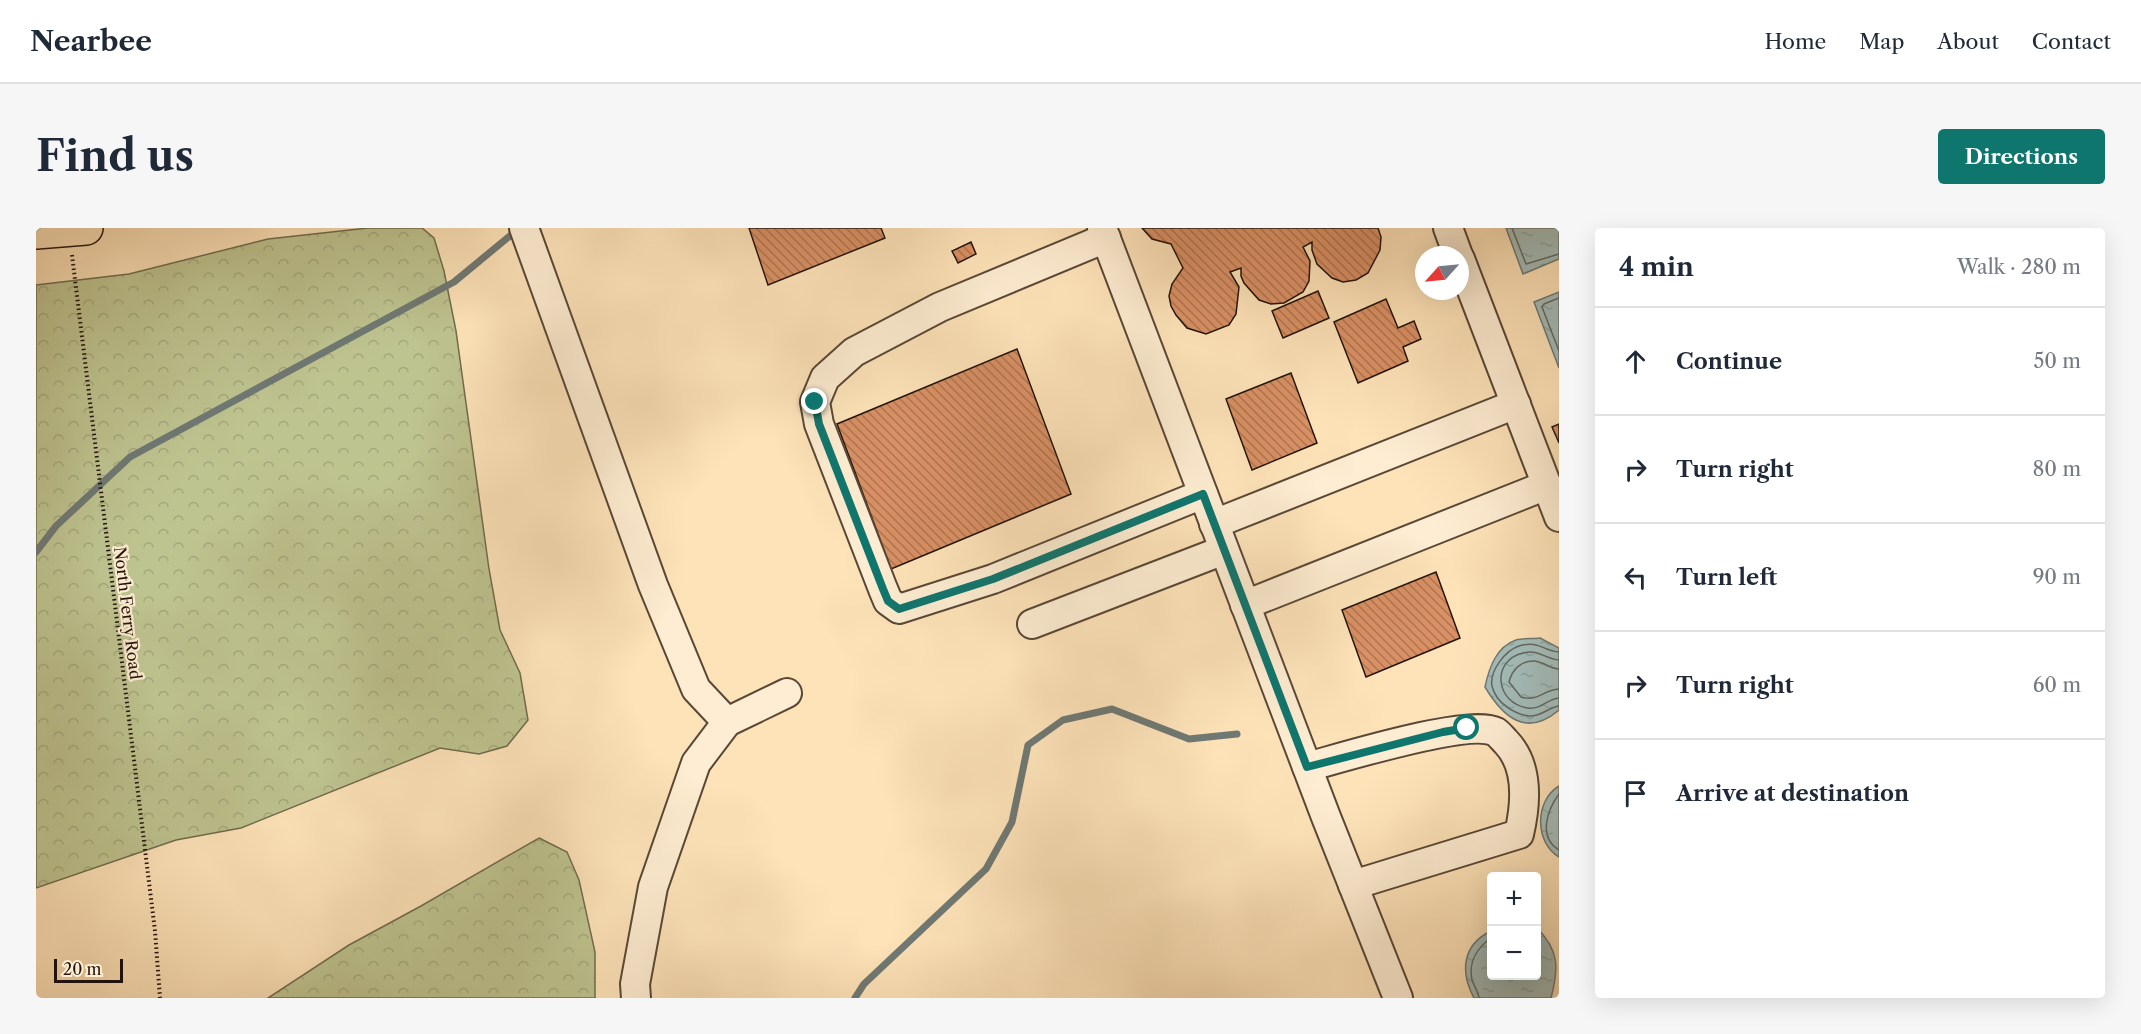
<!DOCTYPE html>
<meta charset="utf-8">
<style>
body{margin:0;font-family:"Libre Caslon Text",serif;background:#f6f6f7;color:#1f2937}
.controls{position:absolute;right:18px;bottom:18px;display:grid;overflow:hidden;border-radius:6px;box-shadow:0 6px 24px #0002}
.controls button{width:54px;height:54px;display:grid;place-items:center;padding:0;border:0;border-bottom:2px solid #e0e1e3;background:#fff;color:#1f2937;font:30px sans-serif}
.compass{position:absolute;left:1379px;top:18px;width:54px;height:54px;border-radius:50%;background:#fff;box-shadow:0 6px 24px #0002;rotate:243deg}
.scale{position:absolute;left:18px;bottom:15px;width:69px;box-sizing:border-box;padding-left:6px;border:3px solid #22140c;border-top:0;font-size:16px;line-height:21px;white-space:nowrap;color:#22140c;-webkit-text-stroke:4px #feedd2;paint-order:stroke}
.stop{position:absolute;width:18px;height:18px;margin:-14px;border:4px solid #0f766e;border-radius:50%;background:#fff}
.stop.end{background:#0f766e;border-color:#fff;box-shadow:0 2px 6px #0008}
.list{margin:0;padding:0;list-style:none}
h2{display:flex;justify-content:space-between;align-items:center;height:78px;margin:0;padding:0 24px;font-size:26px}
h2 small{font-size:20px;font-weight:400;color:#747a83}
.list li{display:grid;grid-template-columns:39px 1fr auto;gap:18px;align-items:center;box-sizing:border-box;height:108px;padding:0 24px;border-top:2px solid #e0e1e3}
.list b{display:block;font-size:22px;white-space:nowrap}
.list em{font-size:20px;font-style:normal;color:#747a83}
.icon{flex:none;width:33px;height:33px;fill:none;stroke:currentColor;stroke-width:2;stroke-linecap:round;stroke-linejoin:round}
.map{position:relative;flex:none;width:1523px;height:770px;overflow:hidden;border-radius:6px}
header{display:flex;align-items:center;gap:36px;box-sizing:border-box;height:84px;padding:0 30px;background:#fff;border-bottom:2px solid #e0e1e3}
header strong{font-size:28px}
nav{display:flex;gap:33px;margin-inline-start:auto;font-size:21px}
.intro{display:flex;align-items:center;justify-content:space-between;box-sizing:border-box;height:144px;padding:0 36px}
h1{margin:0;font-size:42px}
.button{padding:15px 27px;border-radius:6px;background:#0f766e;color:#fff;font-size:21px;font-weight:700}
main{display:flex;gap:36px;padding:0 36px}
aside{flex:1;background:#fff;border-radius:6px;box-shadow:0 6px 24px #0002}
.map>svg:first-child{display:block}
</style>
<header>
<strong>Nearbee</strong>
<nav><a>Home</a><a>Map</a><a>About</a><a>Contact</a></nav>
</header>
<div class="intro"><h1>Find us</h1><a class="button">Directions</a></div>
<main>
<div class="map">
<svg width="1523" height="770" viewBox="0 0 1523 770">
<defs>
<pattern id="forest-crowns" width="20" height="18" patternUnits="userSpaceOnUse" patternTransform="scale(1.5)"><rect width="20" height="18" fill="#bec490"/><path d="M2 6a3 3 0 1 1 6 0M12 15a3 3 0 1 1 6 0" fill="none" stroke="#a3a87b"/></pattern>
<pattern id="water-ripples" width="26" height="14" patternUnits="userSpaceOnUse" patternTransform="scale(1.5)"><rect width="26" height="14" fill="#a3bcb9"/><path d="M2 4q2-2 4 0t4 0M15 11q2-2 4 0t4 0" fill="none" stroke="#8ca19e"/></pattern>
<pattern id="building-back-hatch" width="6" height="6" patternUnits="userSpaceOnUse" patternTransform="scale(1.5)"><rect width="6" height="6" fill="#d89064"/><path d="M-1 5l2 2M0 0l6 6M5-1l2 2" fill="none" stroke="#af7451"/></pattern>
</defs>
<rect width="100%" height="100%" fill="#fee3b9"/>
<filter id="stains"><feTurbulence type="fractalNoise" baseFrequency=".00333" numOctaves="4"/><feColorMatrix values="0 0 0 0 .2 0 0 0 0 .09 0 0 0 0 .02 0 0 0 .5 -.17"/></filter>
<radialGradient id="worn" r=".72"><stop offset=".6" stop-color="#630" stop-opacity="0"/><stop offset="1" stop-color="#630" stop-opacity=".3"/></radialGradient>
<!-- forest -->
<g fill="url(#forest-crowns)" stroke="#706c4e" stroke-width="1.5">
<path d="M 332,0 L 386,0 L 398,10 L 408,43 L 420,103 L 453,341 L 464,402 L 484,445 L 492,492 L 471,518 L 443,526 L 404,520 L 205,600 L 140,612 L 0,660 L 0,57 L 93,46 L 232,11 Z"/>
<path d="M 503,610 L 531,624 L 543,652 L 559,724 L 559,770 L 232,770 L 313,717 L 385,678 Z"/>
</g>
<!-- water -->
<g fill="url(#water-ripples)" stroke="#6f7974" stroke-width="1.5">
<path d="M 1470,0 L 1523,0 L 1523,31 L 1487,46 Z"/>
<path d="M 1523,64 L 1523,140 L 1498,74 Z"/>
<path d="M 1504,410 L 1523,420 L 1523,482 C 1490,510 1467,489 1449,459 C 1453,440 1460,419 1480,412 C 1487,410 1497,411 1504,410 Z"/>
<path d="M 1523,558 L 1523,629 C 1499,615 1498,573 1523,558 Z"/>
<path d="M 1501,700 C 1523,722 1523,740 1515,770 L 1438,770 C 1424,744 1426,717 1455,703 L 1456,748 L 1500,748 Z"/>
</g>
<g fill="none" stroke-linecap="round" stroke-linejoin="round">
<!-- shore -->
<g stroke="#626862" stroke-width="1.5">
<path d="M 1476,0 L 1490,36 L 1523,26"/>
<path d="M 1523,70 L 1508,76 L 1506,79 L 1523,123"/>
<path d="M 1523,424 C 1507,423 1503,412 1483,418 C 1470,422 1453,443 1456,458 C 1460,475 1478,486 1493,488 C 1505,489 1513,479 1523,478"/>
<path d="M 1523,432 C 1509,431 1503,421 1487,425 C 1454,433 1460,476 1492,480 C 1505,482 1511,471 1523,470"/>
<path d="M 1523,441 C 1514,441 1507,434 1499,433 C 1485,432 1476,442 1473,454 L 1485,469 C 1503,474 1506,462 1523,461"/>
<path d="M 1523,566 C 1512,581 1501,609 1523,622"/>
<path d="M 1443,770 C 1442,763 1438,758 1436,752 C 1432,733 1441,720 1456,709"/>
</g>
<!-- stream -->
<g stroke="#6f7974" stroke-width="7">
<path d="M 0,324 L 20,298 L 94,229 L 418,54 L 481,2"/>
<path d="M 819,770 L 828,756 L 950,641 L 976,594 L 992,517 L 1027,492 L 1076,481 L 1153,511 L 1201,506"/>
</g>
</g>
<!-- building -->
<g fill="url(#building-back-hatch)" stroke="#22140c" stroke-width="1.5">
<path d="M 713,0 L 845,0 L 849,10 L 732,57 Z"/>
<path d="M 1106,0 L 1342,0 L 1345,9 L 1344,22 L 1332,45 L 1320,52 L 1307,54 L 1296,50 L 1281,36 L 1276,22 L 1276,14 L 1267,19 L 1274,33 L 1273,53 L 1267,64 L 1248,75 L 1235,76 L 1223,72 L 1208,55 L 1205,48 L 1205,40 L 1194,44 L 1203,59 L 1200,86 L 1193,97 L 1170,106 L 1151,100 L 1140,87 L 1135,78 L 1133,68 L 1136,56 L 1147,40 L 1135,16 L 1116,11 Z"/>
<path d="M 935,14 L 940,26 L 922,35 L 916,23 Z"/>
<path d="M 1282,63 L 1293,90 L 1247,110 L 1236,83 Z"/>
<path d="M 1350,71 L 1362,100 L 1378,93 L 1385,111 L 1367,119 L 1372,133 L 1322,155 L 1298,94 Z"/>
<path d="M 981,121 L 1035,266 L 855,341 L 801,196 Z"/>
<path d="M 1255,145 L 1281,215 L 1216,242 L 1190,171 Z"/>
<path d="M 1523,196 L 1523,215 L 1516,199 Z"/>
<path d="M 1400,344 L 1424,410 L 1330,449 L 1306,382 Z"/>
</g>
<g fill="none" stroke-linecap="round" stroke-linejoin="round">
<defs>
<g id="minor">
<path d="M 488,0 L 617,357 L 660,461 L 691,494"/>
<path d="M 1066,0 L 1290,589 L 1362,770"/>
<path d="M 1412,0 L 1422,27"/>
<path d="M 1070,10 L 904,79 L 818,124 L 789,150 L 779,174 L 783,196 L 847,361 L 852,373 L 863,381 L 957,351 L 1167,266"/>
<path d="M 1424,31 L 1523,289"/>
<path d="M 1178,296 L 1480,176"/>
<path d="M 1209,377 L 1511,257"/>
<path d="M 996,396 L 1188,322"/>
<path d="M 1271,539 C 1305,530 1433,490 1460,504 C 1463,506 1467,511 1470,514 C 1493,538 1490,576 1483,606 L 1317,657"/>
<path d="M 600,770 L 599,756 L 617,659 L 660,535 L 691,494 L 751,465"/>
</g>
<path id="major" d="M 0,4 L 50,0"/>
</defs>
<!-- minor casing -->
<use href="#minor" stroke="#594837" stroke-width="32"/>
<!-- major casing -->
<use href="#major" stroke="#22140c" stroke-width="36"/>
<!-- path -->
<path stroke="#22140c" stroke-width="4" stroke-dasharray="1.5 3" stroke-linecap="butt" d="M 36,27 L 119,703 L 124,770"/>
<!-- minor -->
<use href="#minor" stroke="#feedd2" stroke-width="28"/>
<!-- major -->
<use href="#major" stroke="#fee3b9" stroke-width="33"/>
</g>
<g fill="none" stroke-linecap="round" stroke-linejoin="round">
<!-- route -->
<path stroke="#0f766e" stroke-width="8" d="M 779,174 L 783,196 L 847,361 L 852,373 L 863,381 L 957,351 L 1167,266 L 1271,539 L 1407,504 L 1431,500"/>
</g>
<g text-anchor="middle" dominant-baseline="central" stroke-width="4.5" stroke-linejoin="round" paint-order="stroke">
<!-- street labels -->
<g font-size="16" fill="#22140c" stroke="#feedd2">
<text transform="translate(92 385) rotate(83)">North Ferry Road</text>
</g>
</g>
<rect width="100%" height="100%" filter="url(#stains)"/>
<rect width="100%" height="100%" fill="url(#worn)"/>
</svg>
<div class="controls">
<button>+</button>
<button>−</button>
</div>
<svg class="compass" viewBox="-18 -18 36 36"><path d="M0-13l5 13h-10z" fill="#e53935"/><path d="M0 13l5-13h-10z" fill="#747a83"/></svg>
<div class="scale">20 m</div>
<div class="stop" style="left:1431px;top:500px"></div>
<div class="stop end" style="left:779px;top:174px"></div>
</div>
<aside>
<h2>4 min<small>Walk · 280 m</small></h2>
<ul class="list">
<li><svg class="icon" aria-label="ahead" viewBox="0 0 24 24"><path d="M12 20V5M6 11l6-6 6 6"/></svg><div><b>Continue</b></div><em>50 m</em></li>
<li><svg class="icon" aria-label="right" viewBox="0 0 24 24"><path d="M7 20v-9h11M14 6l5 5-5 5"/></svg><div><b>Turn right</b></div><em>80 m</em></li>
<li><svg class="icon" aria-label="left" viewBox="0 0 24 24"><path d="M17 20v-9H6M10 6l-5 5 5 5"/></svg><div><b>Turn left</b></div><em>90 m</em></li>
<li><svg class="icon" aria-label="right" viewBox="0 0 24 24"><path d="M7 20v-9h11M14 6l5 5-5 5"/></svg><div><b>Turn right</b></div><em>60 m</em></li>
<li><svg class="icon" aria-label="arrive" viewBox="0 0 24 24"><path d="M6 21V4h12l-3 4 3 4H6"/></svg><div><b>Arrive at destination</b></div></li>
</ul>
</aside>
</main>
